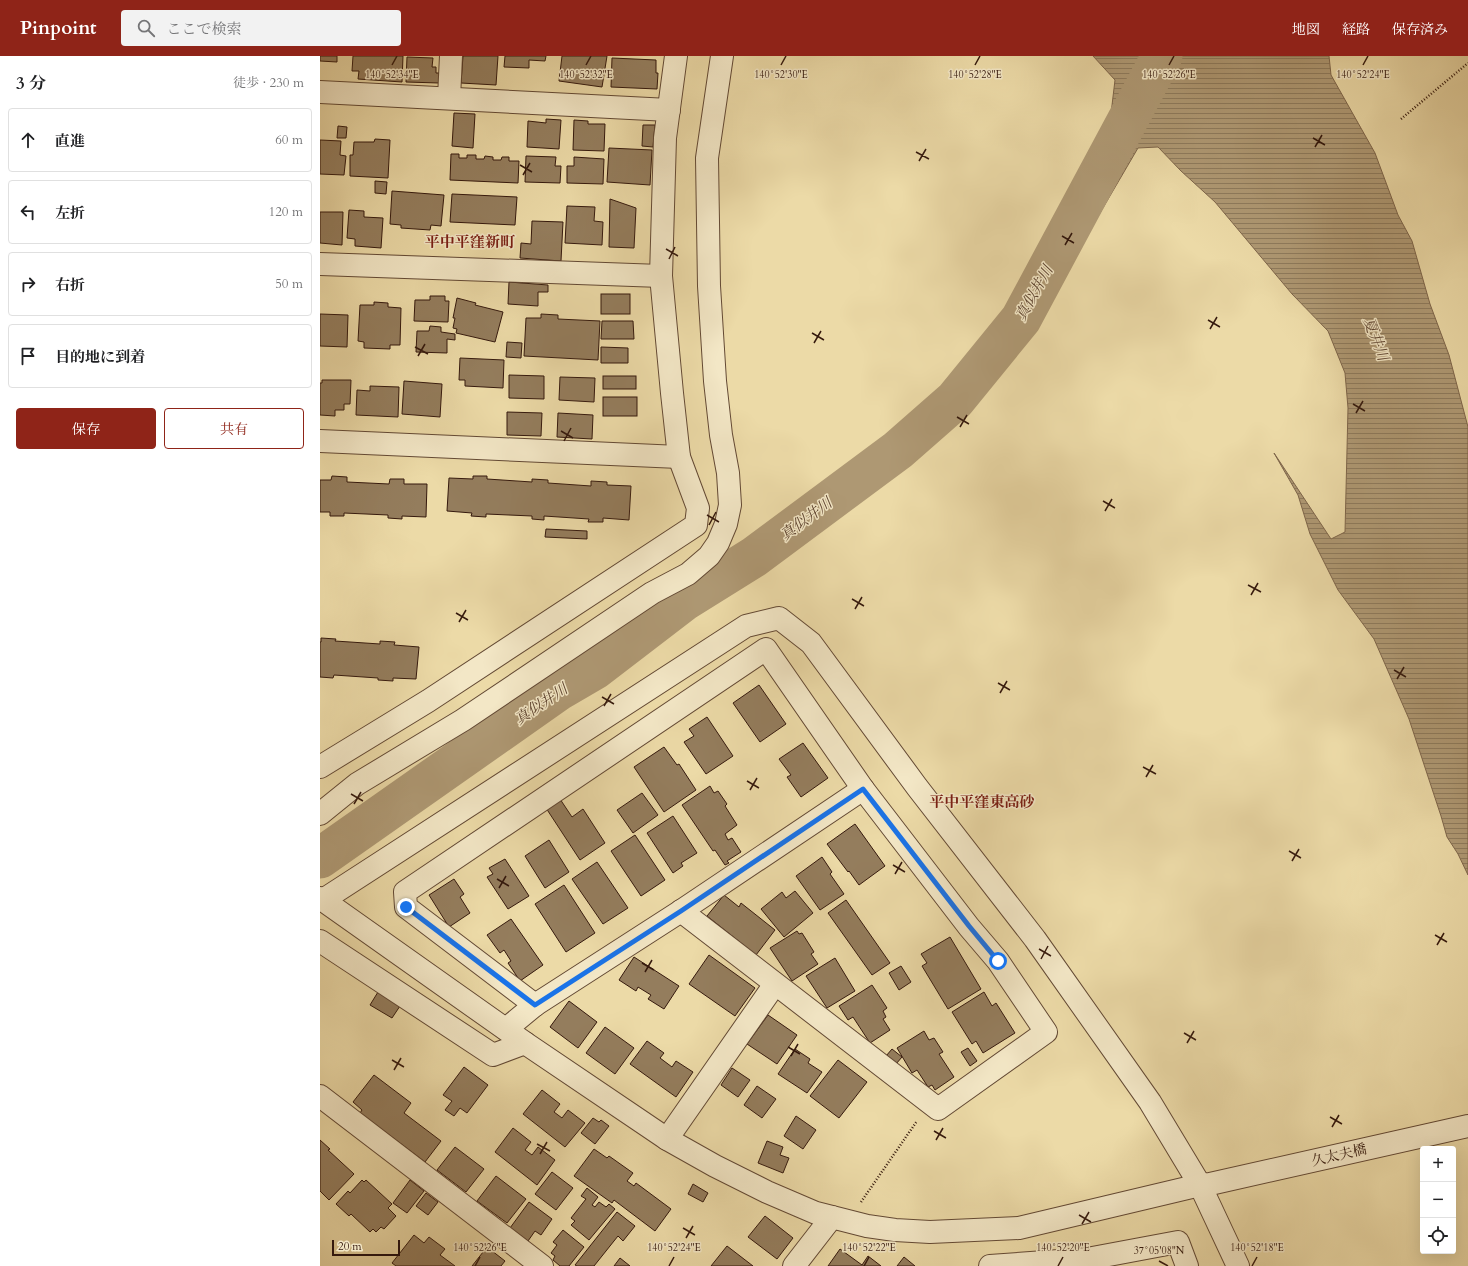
<!DOCTYPE html>
<html lang="ja">
<meta charset="utf-8">
<style>
body{margin:0;font-family:Cardo,"Noto Serif JP",serif;background:#f2f2f2;color:#202124}
.controls{position:absolute;right:12px;bottom:12px;display:grid;overflow:hidden;border-radius:4px;box-shadow:0 4px 16px #0002}
.controls button{width:36px;height:36px;display:grid;place-items:center;padding:0;border:0;border-bottom:1px solid #e0e0e0;background:#fff;color:#202124;font:20px sans-serif}
.scale{position:absolute;left:12px;bottom:10px;width:68px;box-sizing:border-box;padding-left:4px;border:2px solid #35190d;border-top:0;font-size:11px;line-height:14px;white-space:nowrap;color:#35190d;-webkit-text-stroke:3px #f3e7c6;paint-order:stroke}
.stop{position:absolute;width:12px;height:12px;margin:-9px;border:3px solid #1a73e8;border-radius:50%;background:#fff}
.stop.end{background:#1a73e8;border-color:#fff;box-shadow:0 1px 4px #0008}
.list{margin:0;padding:0;list-style:none}
h2{display:flex;justify-content:space-between;align-items:center;height:52px;margin:0;padding:0 16px;font-size:17px}
h2 small{font-size:13px;font-weight:400;color:#757577}
.list li{display:grid;grid-template-columns:26px 1fr auto;gap:12px;align-items:center;box-sizing:border-box;height:64px;margin:0 8px 8px;padding:0 8px;border:1px solid #e0e0e0;border-radius:4px}
.list b{display:block;font-size:15px;white-space:nowrap}
.list em{font-size:13px;font-style:normal;color:#757577}
.actions{display:flex;gap:8px;padding:12px 16px}
.actions a{flex:1;padding:9px 0;border:1px solid #8f2418;border-radius:4px;text-align:center;font-size:14px;color:#8f2418}
.actions .main{background:#8f2418;color:#fff}
.icon{flex:none;width:22px;height:22px;fill:none;stroke:currentColor;stroke-width:2;stroke-linecap:round;stroke-linejoin:round}
.map{position:relative;flex:none;width:1148px;height:1210px;overflow:hidden}
header{display:flex;align-items:center;gap:24px;box-sizing:border-box;height:56px;padding:0 20px;background:#8f2418;color:#fff}
header strong{font-size:19px}
nav{display:flex;gap:22px;margin-inline-start:auto;font-size:14px}
.search{width:280px;height:36px;background:#f2f2f2;display:flex;align-items:center;gap:10px;box-sizing:border-box;padding:0 14px;border-radius:4px;color:#757577;font-size:15px}
main{display:flex}
aside{flex:1;background:#fff}
.map>svg:first-child{display:block}
</style>
<header>
<strong>Pinpoint</strong>
<div class="search"><svg class="icon" aria-label="search" viewBox="0 0 24 24"><circle cx="10" cy="10" r="6"/><path d="M15 15l6 6"/></svg>ここで検索</div>
<nav><a>地図</a><a>経路</a><a>保存済み</a></nav>
</header>
<main>
<aside>
<h2>3 分<small>徒歩 · 230 m</small></h2>
<ul class="list">
<li><svg class="icon" aria-label="ahead" viewBox="0 0 24 24"><path d="M12 20V5M6 11l6-6 6 6"/></svg><div><b>直進</b></div><em>60 m</em></li>
<li><svg class="icon" aria-label="left" viewBox="0 0 24 24"><path d="M17 20v-9H6M10 6l-5 5 5 5"/></svg><div><b>左折</b></div><em>120 m</em></li>
<li><svg class="icon" aria-label="right" viewBox="0 0 24 24"><path d="M7 20v-9h11M14 6l5 5-5 5"/></svg><div><b>右折</b></div><em>50 m</em></li>
<li><svg class="icon" aria-label="arrive" viewBox="0 0 24 24"><path d="M6 21V4h12l-3 4 3 4H6"/></svg><div><b>目的地に到着</b></div></li>
</ul>
<div class="actions"><a class="main">保存</a><a>共有</a></div>
</aside>
<div class="map">
<svg width="1148" height="1210" viewBox="0 0 1148 1210">
<defs>
<pattern id="water-rules" width="6" height="5" patternUnits="userSpaceOnUse"><rect width="6" height="5" fill="#ae9873"/><path d="M0 2.5h6" fill="none" stroke="#8e7b5d"/></pattern>
</defs>
<rect width="100%" height="100%" fill="#ecdaa7"/>
<filter id="stains"><feTurbulence type="fractalNoise" baseFrequency=".005" numOctaves="4"/><feColorMatrix values="0 0 0 0 .2 0 0 0 0 .09 0 0 0 0 .02 0 0 0 .5 -.17"/></filter>
<radialGradient id="worn" r=".72"><stop offset=".6" stop-color="#630" stop-opacity="0"/><stop offset="1" stop-color="#630" stop-opacity=".3"/></radialGradient>
<!-- water -->
<path fill="url(#water-rules)" stroke="#7e654a" d="M 773,0 L 1009,0 L 1011,19 L 1055,97 L 1078,159 L 1092,185 L 1110,248 L 1129,299 L 1148,371 L 1148,819 L 1138,798 L 1127,781 L 1121,760 L 1089,663 L 1054,583 L 1018,534 L 990,478 L 978,439 L 954,397 L 1011,483 L 1025,476 L 1028,352 L 1025,317 L 1008,275 L 972,238 L 895,146 L 861,115 L 838,91 L 818,92 L 756,198 L 738,222 L 705,252 L 730,214 L 759,156 L 785,108 L 795,24 Z"/>
<g fill="none" stroke-linecap="round" stroke-linejoin="round">
<!-- river -->
<path stroke="#ae9873" stroke-width="41" d="M 0,802 L 239,634 L 275,613 L 365,544 L 434,501 L 578,394 L 635,344 L 701,263 L 842,0"/>
</g>
<!-- building -->
<g fill="#947d5d" stroke="#35190d">
<path d="M 0,0 L 17,0 L 17,6 L 0,5 Z"/>
<path d="M 33,0 L 83,0 L 82,26 L 38,23 L 39,15 L 32,15 Z"/>
<path d="M 143,0 L 178,0 L 176,29 L 141,27 Z"/>
<path d="M 185,0 L 226,0 L 225,5 L 209,4 L 209,12 L 184,11 Z"/>
<path d="M 242,0 L 287,0 L 282,31 L 239,25 Z"/>
<path d="M 87,1 L 113,2 L 112,11 L 116,11 L 116,17 L 119,17 L 119,27 L 86,26 Z"/>
<path d="M 292,2 L 336,4 L 336,17 L 338,17 L 337,33 L 291,31 Z"/>
<path d="M 134,57 L 155,58 L 153,92 L 132,90 Z"/>
<path d="M 226,63 L 241,64 L 239,93 L 207,91 L 208,65 L 226,67 Z"/>
<path d="M 254,64 L 268,65 L 268,68 L 285,68 L 284,95 L 253,94 Z"/>
<path d="M 323,69 L 335,69 L 333,91 L 322,90 Z"/>
<path d="M 18,70 L 27,71 L 26,82 L 17,82 Z"/>
<path d="M 55,83 L 70,84 L 68,122 L 30,120 L 30,99 L 33,99 L 34,86 L 54,86 Z"/>
<path d="M 0,84 L 21,85 L 20,99 L 26,100 L 24,119 L 0,118 Z"/>
<path d="M 289,92 L 332,94 L 330,129 L 287,126 Z"/>
<path d="M 131,98 L 139,98 L 139,102 L 147,102 L 147,99 L 156,99 L 156,103 L 164,103 L 165,100 L 173,101 L 173,104 L 181,104 L 182,101 L 189,101 L 189,105 L 199,105 L 198,127 L 130,124 Z"/>
<path d="M 206,100 L 236,101 L 235,110 L 241,110 L 240,127 L 205,126 Z"/>
<path d="M 254,101 L 284,103 L 283,128 L 247,127 L 247,110 L 254,110 Z"/>
<path d="M 55,125 L 67,126 L 66,138 L 55,137 Z"/>
<path d="M 72,135 L 124,139 L 121,170 L 111,169 L 110,174 L 81,172 L 81,169 L 70,168 Z"/>
<path d="M 132,138 L 197,141 L 195,169 L 130,166 Z"/>
<path d="M 290,143 L 316,152 L 314,192 L 289,191 Z"/>
<path d="M 247,150 L 275,151 L 274,165 L 283,166 L 282,189 L 245,187 Z"/>
<path d="M 29,154 L 44,155 L 44,161 L 63,162 L 61,192 L 35,190 L 35,183 L 27,182 Z"/>
<path d="M 0,156 L 23,156 L 22,189 L 0,187 Z"/>
<path d="M 212,165 L 243,166 L 241,205 L 200,202 L 201,187 L 211,188 Z"/>
<path d="M 189,226 L 228,229 L 228,236 L 218,236 L 218,250 L 188,248 Z"/>
<rect x="281" y="238" width="29" height="20"/>
<path d="M 110,240 L 125,240 L 125,245 L 129,245 L 128,266 L 94,265 L 95,244 L 110,244 Z"/>
<path d="M 137,242 L 156,247 L 155,249 L 183,256 L 175,286 L 136,277 L 137,273 L 133,272 L 135,262 L 133,262 Z"/>
<path d="M 54,246 L 68,247 L 68,251 L 81,252 L 80,289 L 70,289 L 70,293 L 44,292 L 44,286 L 38,285 L 40,249 L 54,249 Z"/>
<path d="M 0,258 L 28,259 L 27,291 L 0,290 Z"/>
<path d="M 221,258 L 238,259 L 238,263 L 280,265 L 278,304 L 204,300 L 206,262 L 221,262 Z"/>
<path d="M 282,265 L 313,265 L 314,283 L 281,283 Z"/>
<path d="M 110,270 L 121,271 L 121,276 L 135,278 L 135,284 L 127,283 L 127,297 L 96,296 L 97,275 L 109,275 Z"/>
<path d="M 187,286 L 202,287 L 201,302 L 186,301 Z"/>
<path d="M 281,291 L 308,292 L 308,307 L 281,307 Z"/>
<path d="M 140,302 L 184,304 L 183,332 L 145,330 L 145,324 L 139,324 Z"/>
<path d="M 189,319 L 224,320 L 224,343 L 189,342 Z"/>
<rect x="283" y="320" width="33" height="13"/>
<path d="M 240,321 L 275,322 L 274,346 L 239,344 Z"/>
<path d="M 2,324 L 31,324 L 30,348 L 24,348 L 24,354 L 15,354 L 15,360 L 0,359 L 0,327 L 2,327 Z"/>
<path d="M 84,325 L 122,328 L 120,361 L 82,358 Z"/>
<path d="M 50,330 L 79,331 L 78,361 L 36,359 L 37,334 L 50,335 Z"/>
<rect x="283" y="341" width="34" height="19"/>
<path d="M 187,356 L 222,357 L 221,380 L 187,379 Z"/>
<path d="M 238,357 L 273,359 L 272,383 L 237,381 Z"/>
<path d="M 12,420 L 27,421 L 27,426 L 69,428 L 70,423 L 84,423 L 84,428 L 107,428 L 106,461 L 82,460 L 82,463 L 68,462 L 68,459 L 24,457 L 24,460 L 10,460 L 10,456 L 0,456 L 0,424 L 11,424 Z"/>
<path d="M 153,420 L 167,420 L 167,423 L 212,426 L 212,423 L 228,424 L 228,427 L 271,430 L 271,425 L 287,426 L 287,429 L 311,430 L 309,464 L 283,462 L 283,466 L 268,466 L 269,463 L 224,460 L 224,464 L 212,463 L 212,460 L 166,458 L 166,461 L 151,460 L 152,457 L 127,455 L 129,422 L 153,423 Z"/>
<path d="M 226,473 L 267,475 L 267,483 L 225,481 Z"/>
<path d="M 1,582 L 16,583 L 15,585 L 60,588 L 60,585 L 75,586 L 74,589 L 99,591 L 96,623 L 73,622 L 73,625 L 58,624 L 58,622 L 14,619 L 13,622 L 0,621 L 0,586 L 1,586 Z"/>
<path d="M 439,629 L 466,668 L 440,686 L 413,647 Z"/>
<path d="M 387,661 L 413,700 L 386,718 L 364,686 L 374,680 L 369,673 Z"/>
<path d="M 483,687 L 508,722 L 481,741 L 467,721 L 471,719 L 459,703 Z"/>
<path d="M 344,691 L 357,709 L 359,708 L 376,734 L 344,756 L 314,711 Z"/>
<path d="M 390,730 L 394,737 L 398,735 L 407,748 L 405,750 L 417,769 L 405,778 L 408,784 L 412,782 L 421,796 L 407,805 L 409,807 L 405,809 L 395,794 L 393,795 L 362,749 Z"/>
<path d="M 322,737 L 338,759 L 313,777 L 297,754 Z"/>
<path d="M 240,743 L 252,761 L 263,753 L 285,787 L 260,804 L 226,752 Z"/>
<path d="M 353,760 L 377,797 L 361,807 L 363,810 L 353,817 L 327,777 Z"/>
<path d="M 535,768 L 565,810 L 539,829 L 529,815 L 528,816 L 507,788 Z"/>
<path d="M 315,779 L 345,824 L 321,840 L 291,795 Z"/>
<path d="M 229,784 L 249,816 L 225,832 L 205,800 Z"/>
<path d="M 502,801 L 512,816 L 510,818 L 524,838 L 500,854 L 476,820 Z"/>
<path d="M 185,803 L 209,840 L 188,853 L 167,821 L 173,818 L 169,812 Z"/>
<path d="M 277,806 L 308,852 L 283,868 L 252,823 Z"/>
<path d="M 134,823 L 144,838 L 140,841 L 150,857 L 129,871 L 109,839 Z"/>
<path d="M 244,829 L 275,877 L 246,896 L 215,848 Z"/>
<path d="M 475,835 L 493,857 L 464,881 L 441,853 L 462,836 L 466,842 Z"/>
<path d="M 404,839 L 419,851 L 421,847 L 455,874 L 436,899 L 387,860 Z"/>
<path d="M 526,844 L 570,907 L 552,919 L 508,857 Z"/>
<path d="M 191,863 L 223,909 L 200,925 L 188,907 L 191,905 L 184,894 L 180,897 L 167,879 Z"/>
<path d="M 477,875 L 479,878 L 482,877 L 494,896 L 491,898 L 498,908 L 472,925 L 450,892 Z"/>
<path d="M 630,881 L 661,933 L 628,953 L 602,910 L 607,907 L 601,898 Z"/>
<path d="M 389,899 L 435,932 L 415,960 L 369,928 Z"/>
<path d="M 314,901 L 359,930 L 344,953 L 328,943 L 331,939 L 318,931 L 316,935 L 299,924 Z"/>
<path d="M 515,902 L 535,935 L 507,952 L 486,920 Z"/>
<path d="M 581,910 L 591,926 L 579,934 L 569,917 Z"/>
<path d="M 552,929 L 567,952 L 563,955 L 566,961 L 563,963 L 570,974 L 550,987 L 533,961 L 528,964 L 519,950 Z"/>
<path d="M 58,936 L 80,950 L 72,962 L 50,949 Z"/>
<path d="M 664,936 L 672,950 L 676,947 L 695,977 L 663,997 L 656,985 L 652,988 L 632,956 Z"/>
<path d="M 249,945 L 277,966 L 258,992 L 230,971 Z"/>
<path d="M 448,959 L 477,979 L 457,1008 L 427,988 Z"/>
<path d="M 285,971 L 314,992 L 295,1018 L 266,997 Z"/>
<path d="M 604,975 L 609,984 L 614,982 L 623,996 L 619,998 L 634,1021 L 615,1034 L 612,1029 L 608,1031 L 597,1014 L 592,1017 L 577,992 Z"/>
<path d="M 327,985 L 344,997 L 340,1002 L 352,1011 L 356,1005 L 373,1016 L 356,1041 L 310,1008 Z"/>
<path d="M 648,992 L 657,1005 L 650,1010 L 641,996 Z"/>
<path d="M 475,993 L 490,1003 L 488,1007 L 502,1016 L 487,1037 L 458,1018 Z"/>
<path d="M 572,993 L 582,1001 L 576,1008 L 566,1000 Z"/>
<path d="M 518,1004 L 547,1026 L 519,1062 L 490,1040 Z"/>
<path d="M 144,1011 L 168,1029 L 147,1057 L 140,1052 L 134,1060 L 125,1054 L 132,1045 L 123,1039 Z"/>
<path d="M 412,1012 L 430,1024 L 418,1041 L 401,1029 Z"/>
<path d="M 54,1019 L 91,1047 L 84,1057 L 121,1085 L 105,1106 L 40,1057 L 42,1054 L 33,1046 Z"/>
<path d="M 437,1030 L 456,1043 L 442,1062 L 424,1049 Z"/>
<path d="M 222,1034 L 240,1048 L 234,1056 L 242,1062 L 248,1054 L 265,1067 L 245,1091 L 203,1058 Z"/>
<path d="M 476,1060 L 496,1074 L 483,1093 L 464,1080 Z"/>
<path d="M 273,1062 L 279,1066 L 281,1064 L 289,1070 L 275,1088 L 261,1077 Z"/>
<path d="M 193,1072 L 211,1086 L 205,1094 L 212,1099 L 218,1091 L 235,1104 L 217,1129 L 175,1096 Z"/>
<path d="M 0,1084 L 10,1093 L 8,1094 L 34,1118 L 9,1144 L 0,1135 Z"/>
<path d="M 447,1085 L 463,1091 L 460,1099 L 469,1102 L 463,1117 L 438,1107 Z"/>
<path d="M 135,1091 L 164,1113 L 146,1136 L 117,1114 Z"/>
<path d="M 274,1093 L 287,1102 L 289,1100 L 313,1117 L 307,1125 L 314,1130 L 316,1127 L 351,1153 L 335,1175 L 294,1144 L 292,1147 L 254,1120 Z"/>
<path d="M 232,1116 L 253,1132 L 236,1154 L 215,1138 Z"/>
<path d="M 176,1120 L 206,1143 L 187,1167 L 157,1145 Z"/>
<path d="M 42,1124 L 44,1126 L 46,1124 L 72,1148 L 68,1152 L 76,1160 L 64,1173 L 61,1171 L 56,1176 L 53,1173 L 50,1176 L 31,1158 L 29,1160 L 16,1148 L 28,1135 L 30,1137 Z"/>
<path d="M 90,1124 L 104,1135 L 87,1157 L 73,1147 Z"/>
<path d="M 373,1128 L 388,1137 L 383,1146 L 368,1138 Z"/>
<path d="M 267,1132 L 278,1141 L 272,1149 L 275,1151 L 279,1146 L 286,1151 L 289,1148 L 295,1153 L 269,1184 L 251,1169 L 255,1165 L 251,1162 L 266,1143 L 261,1140 Z"/>
<path d="M 106,1137 L 118,1146 L 108,1159 L 96,1150 Z"/>
<path d="M 209,1146 L 232,1163 L 221,1179 L 215,1175 L 208,1185 L 190,1172 Z"/>
<path d="M 297,1156 L 315,1170 L 303,1185 L 298,1180 L 274,1210 L 257,1210 L 255,1209 Z"/>
<path d="M 445,1160 L 473,1182 L 457,1203 L 428,1181 Z"/>
<path d="M 243,1174 L 264,1191 L 249,1210 L 240,1210 L 233,1204 L 235,1200 L 231,1197 L 237,1189 L 233,1186 Z"/>
<path d="M 94,1179 L 104,1187 L 109,1181 L 125,1193 L 120,1199 L 135,1210 L 76,1210 L 72,1207 Z"/>
<path d="M 407,1190 L 433,1210 L 391,1210 Z"/>
<path d="M 167,1191 L 185,1205 L 181,1210 L 152,1210 Z"/>
<path d="M 520,1193 L 542,1209 L 548,1200 L 561,1210 L 508,1210 Z"/>
<path d="M 584,1201 L 595,1210 L 577,1210 Z"/>
<path d="M 300,1202 L 310,1210 L 294,1210 Z"/>
</g>
<g fill="none" stroke-linecap="round" stroke-linejoin="round">
<defs>
<g id="minor">
<path d="M 0,36 L 349,54"/>
<path d="M 129,42 L 131,0"/>
<path d="M 0,208 L 341,220"/>
<path d="M 0,385 L 359,401"/>
<path d="M 0,711 L 108,645 L 376,469 L 378,452 L 359,401 L 352,337 L 341,220 L 345,82 L 356,0"/>
<path d="M 0,758 L 37,728 L 143,664 L 332,537 L 368,518 L 389,500 L 398,487 L 406,468 L 410,449 L 408,417 L 401,379 L 395,325 L 389,230 L 387,102 L 402,0"/>
<path d="M 0,842 L 205,987 L 347,1083 L 395,1110 L 447,1136 L 496,1157 L 547,1170 L 575,1174 L 610,1176 L 699,1172 L 880,1129 L 890,1128 L 1148,1070"/>
<path d="M 3,844 L 426,570 L 459,562 L 491,587 L 597,731 L 715,883 L 830,1046 L 880,1129 L 918,1210"/>
<path d="M 0,885 L 173,999 L 205,987"/>
<path d="M 215,949 L 86,851 L 85,836 L 446,593 L 543,733 L 649,871 L 678,905 L 726,976 L 618,1053 L 361,855"/>
<path d="M 186,973 L 215,949 L 361,855 L 543,733"/>
<path d="M 0,1040 L 222,1210"/>
<path d="M 347,1083 L 455,928"/>
<path d="M 474,1210 L 512,1161"/>
<path d="M 670,1210 L 767,1203 L 858,1186 L 867,1210"/>
</g>
</defs>
<!-- minor casing -->
<use href="#minor" stroke="#634934" stroke-width="24"/>
<!-- path -->
<g stroke="#35190d" stroke-width="2.5" stroke-dasharray="1 2" stroke-linecap="butt">
<path d="M 1081,63 L 1148,7"/>
<path d="M 541,1146 L 597,1065"/>
</g>
<!-- minor -->
<use href="#minor" stroke="#f3e7c6" stroke-width="22"/>
</g>
<g fill="none" stroke-linecap="round" stroke-linejoin="round">
<!-- route -->
<path stroke="#1a73e8" stroke-width="5" d="M 86,851 L 215,949 L 361,855 L 543,733 L 649,870 L 678,905"/>
</g>
<!-- ticks -->
<path fill="none" stroke="#35190d" stroke-width="1.5" d="M 72,9 L 77,0M 266,9 L 271,0M 461,9 L 466,0M 655,9 L 660,0M 849,9 L 854,0M 1043,9 L 1048,0M 993,82 L 1005,89M 995,91 L 1002,79M 596,96 L 609,103M 599,105 L 606,93M 200,109 L 212,116M 203,119 L 210,107M 742,180 L 754,187M 745,189 L 752,177M 346,193 L 358,200M 349,203 L 355,191M 888,264 L 900,271M 890,273 L 897,261M 492,277 L 504,284M 494,287 L 501,275M 95,291 L 108,298M 98,300 L 105,288M 1033,348 L 1045,355M 1036,357 L 1043,345M 637,361 L 649,368M 640,371 L 647,359M 241,375 L 253,382M 244,385 L 251,372M 783,445 L 795,452M 785,455 L 792,443M 387,459 L 399,466M 389,469 L 396,456M 928,529 L 941,536M 931,539 L 938,527M 532,543 L 544,550M 535,553 L 542,541M 136,557 L 148,564M 139,566 L 146,554M 1074,614 L 1086,621M 1077,623 L 1084,611M 678,627 L 690,634M 680,637 L 687,625M 282,641 L 294,648M 284,650 L 291,638M 823,711 L 836,718M 826,721 L 833,709M 427,725 L 439,732M 430,734 L 437,722M 31,738 L 43,745M 34,748 L 41,736M 969,795 L 981,802M 972,805 L 979,793M 573,809 L 585,816M 575,818 L 582,806M 177,823 L 189,830M 179,832 L 186,820M 1115,879 L 1127,886M 1117,889 L 1124,877M 719,893 L 731,900M 721,903 L 728,890M 322,907 L 334,914M 325,916 L 332,904M 864,977 L 876,984M 867,987 L 874,975M 468,991 L 480,998M 471,1000 L 478,988M 72,1004 L 84,1011M 74,1014 L 81,1002M 1010,1061 L 1022,1068M 1012,1071 L 1019,1059M 614,1075 L 626,1082M 616,1084 L 623,1072M 217,1088 L 230,1095M 220,1098 L 227,1086M 759,1159 L 771,1166M 762,1168 L 769,1156M 363,1172 L 375,1179M 366,1182 L 373,1170M 839,1205 L 848,1210M 155,1210 L 160,1201M 349,1210 L 354,1201M 544,1210 L 549,1201M 738,1210 L 743,1201M 932,1210 L 937,1201"/>
<g text-anchor="middle" dominant-baseline="central" stroke-width="3" stroke-linejoin="round" paint-order="stroke">
<!-- street labels -->
<g font-size="14" fill="#35190d" stroke="#f3e7c6">
<text transform="translate(1019 1099) rotate(-13)">久太夫橋</text>
</g>
<!-- neighbourhood labels -->
<g font-size="15" font-weight="bold" fill="#7a1f14" stroke="#f3e7c6">
<text x="150" y="186">平中平窪新町</text>
<text x="662" y="746">平中平窪東高砂</text>
</g>
<!-- water labels -->
<g font-size="15" font-style="italic" fill="#5f4531" stroke="#f3e7c6">
<text transform="translate(714 237) rotate(-61)">真似井川</text>
<text transform="translate(1056 283) rotate(69)">夏井川</text>
<text transform="translate(486 463) rotate(-37)">真似井川</text>
<text transform="translate(221 648) rotate(-34)">真似井川</text>
</g>
</g>
<g font-size="10" text-anchor="middle" fill="#35190d" stroke="#f3e7c6" stroke-width="3" stroke-linejoin="round" paint-order="stroke">
<text x="266" y="22">140°52'32"E</text>
<text x="849" y="22">140°52'26"E</text>
<text x="1043" y="22">140°52'24"E</text>
<text x="72" y="22">140°52'34"E</text>
<text x="461" y="22">140°52'30"E</text>
<text x="655" y="22">140°52'28"E</text>
<text x="160" y="1195">140°52'26"E</text>
<text x="354" y="1195">140°52'24"E</text>
<text x="549" y="1195">140°52'22"E</text>
<text x="743" y="1195">140°52'20"E</text>
<text x="937" y="1195">140°52'18"E</text>
<text x="839" y="1198">37°05'08"N</text>
</g>
<rect width="100%" height="100%" filter="url(#stains)"/>
<rect width="100%" height="100%" fill="url(#worn)"/>
</svg>
<div class="controls">
<button>+</button>
<button>−</button>
<button><svg class="icon" aria-label="locate" viewBox="0 0 24 24"><circle cx="12" cy="12" r="6"/><path d="M12 2v4M12 18v4M2 12h4M18 12h4"/></svg></button>
</div>
<div class="scale">20 m</div>
<div class="stop" style="left:678px;top:905px"></div>
<div class="stop end" style="left:86px;top:851px"></div>
</div>
</main>
